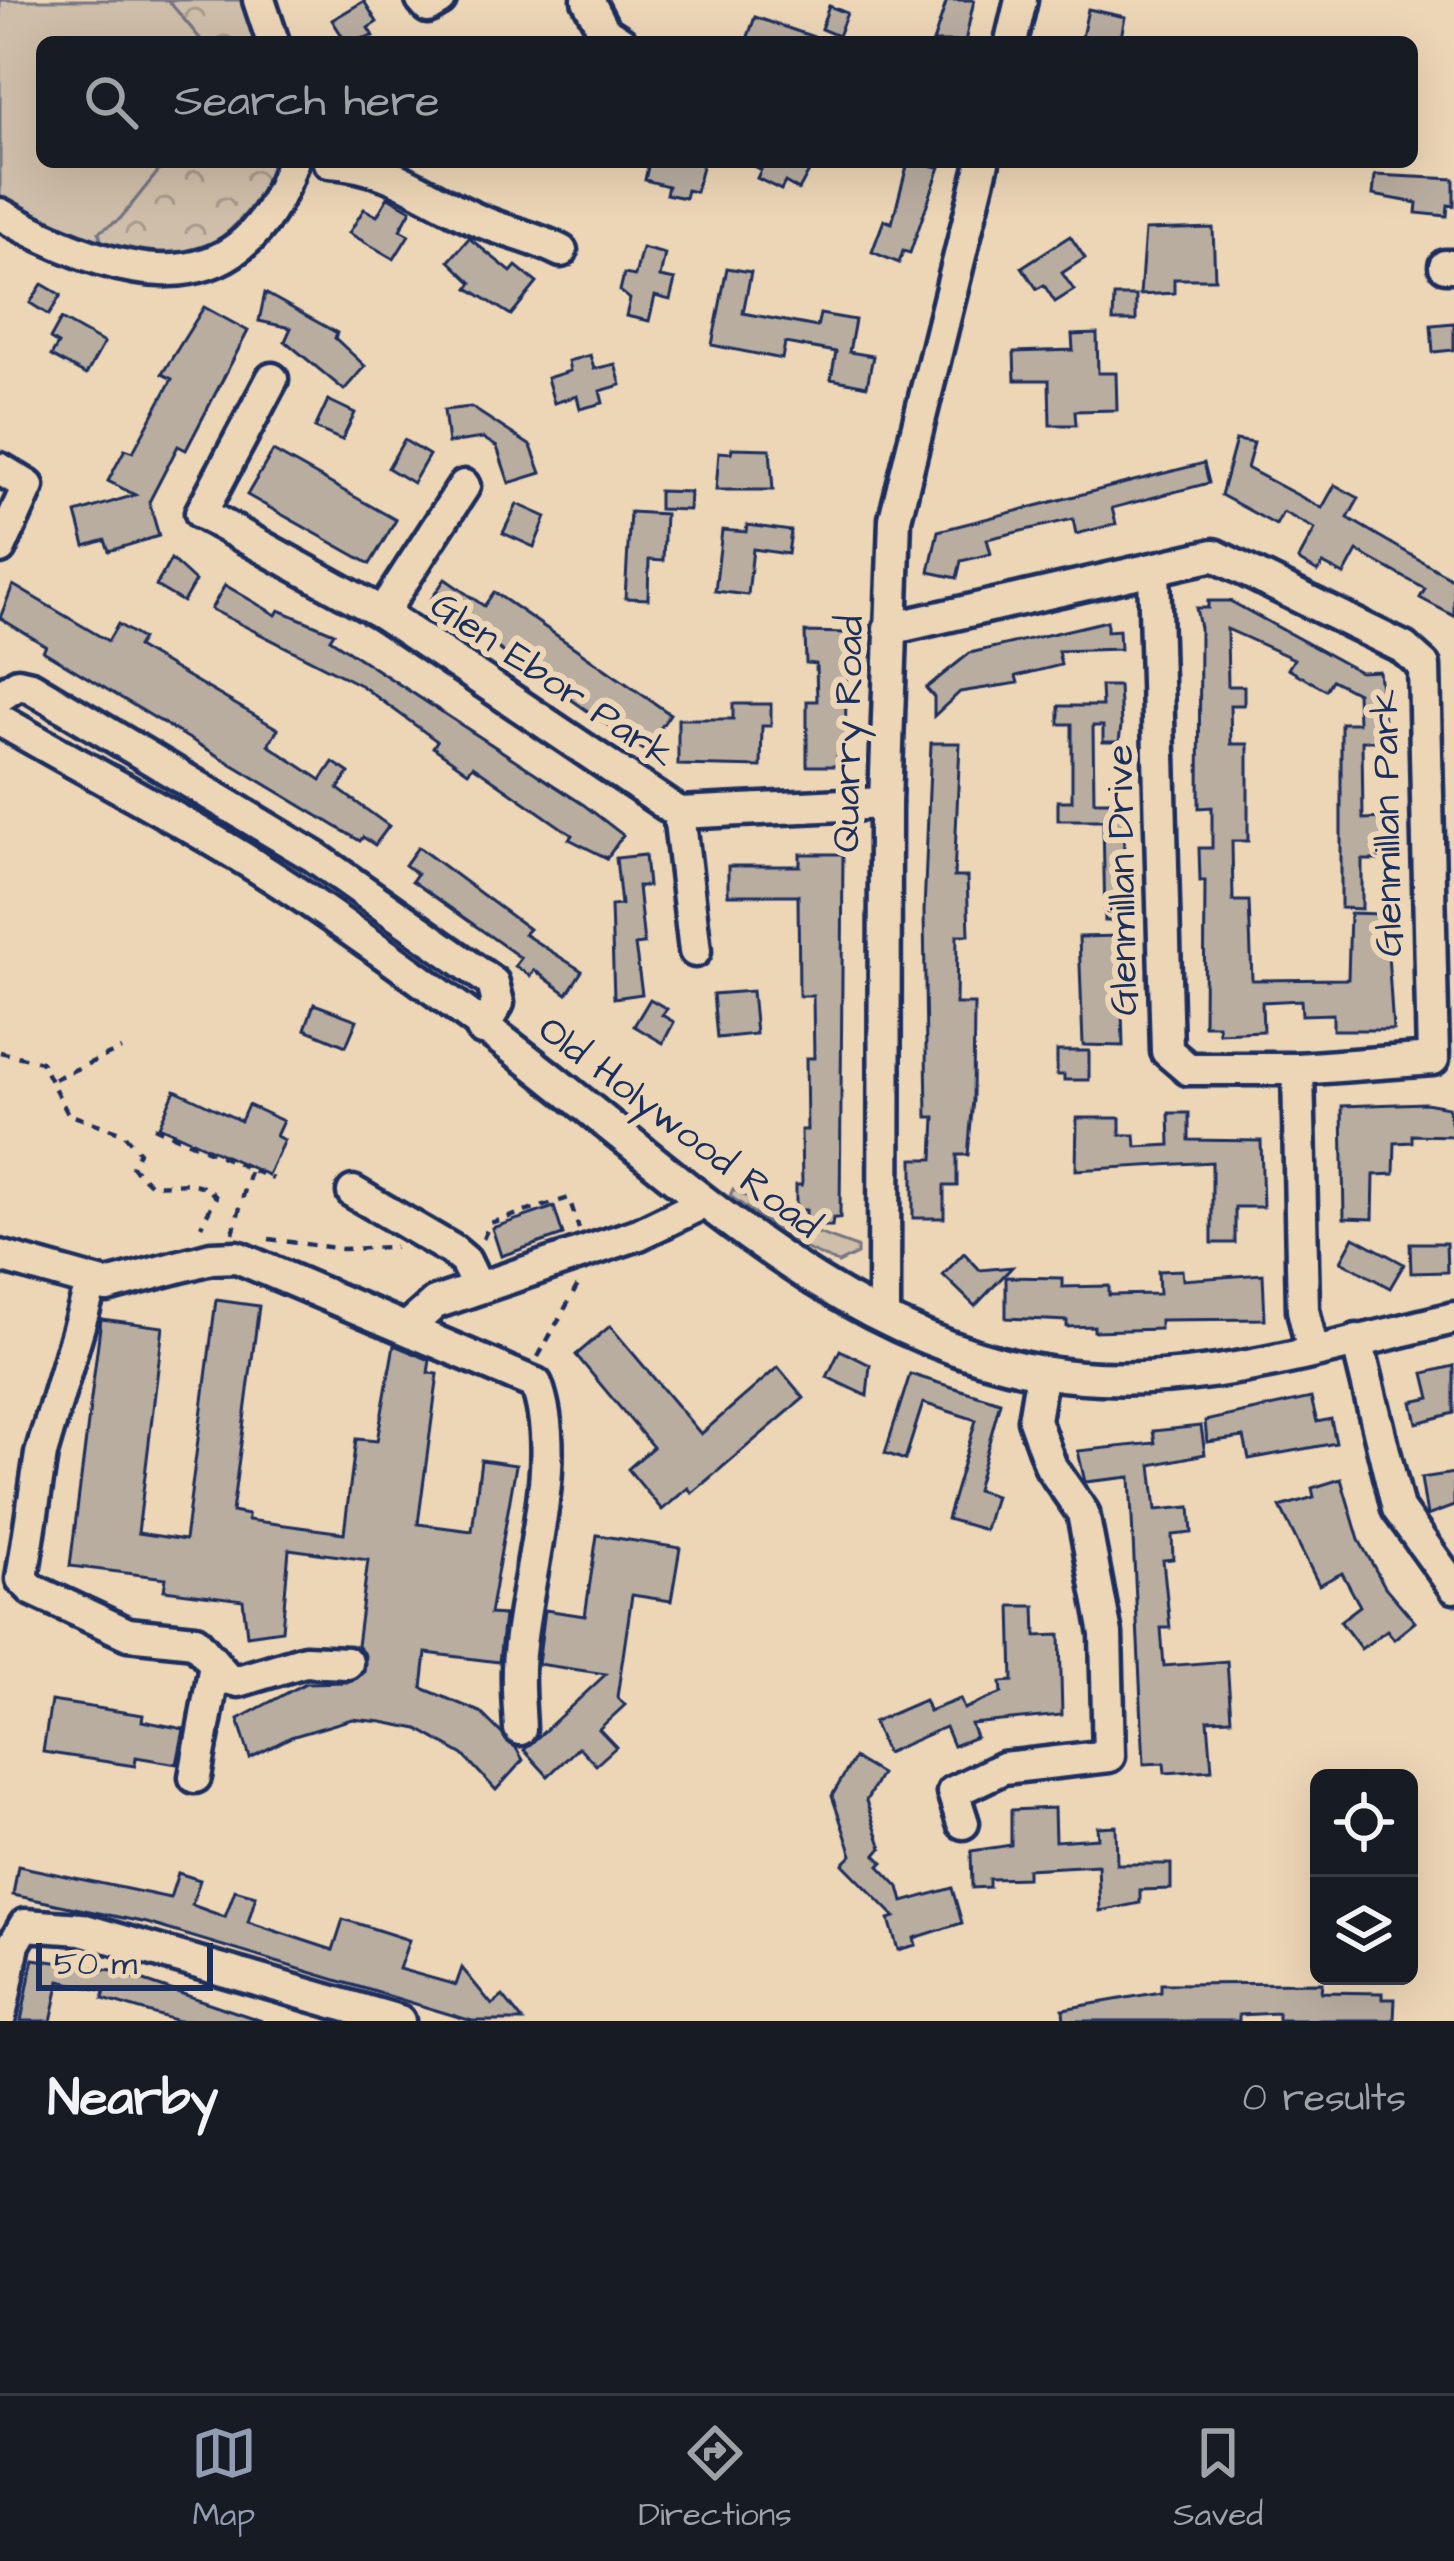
<!DOCTYPE html>
<style>
body{margin:0;font-family:"Architects Daughter",sans-serif;background:#20242c;color:#f1f3f6}
.controls{position:absolute;right:36px;bottom:36px;display:grid;overflow:hidden;border-radius:18px;box-shadow:0 12px 48px #0002}
.controls button{width:108px;height:108px;display:grid;place-items:center;padding:0;border:0;border-bottom:3px solid #363941;background:#171b24;color:#f1f3f6;font:60px sans-serif}
.scale{position:absolute;left:36px;bottom:30px;width:177px;box-sizing:border-box;padding-left:12px;border:6px solid #1b2f5e;border-top:0;font-size:33px;line-height:42px;white-space:nowrap;color:#1b2f5e;-webkit-text-stroke:9px #edd6b6;paint-order:stroke}
.list{margin:0;padding:0;list-style:none}
h2{display:flex;justify-content:space-between;align-items:center;height:156px;margin:0;padding:0 48px;font-size:51px}
h2 small{font-size:39px;font-weight:400;color:#9ea1a6}
.icon{flex:none;width:66px;height:66px;fill:none;stroke:currentColor;stroke-width:2;stroke-linecap:round;stroke-linejoin:round}
.map{position:relative;flex:none;width:1454px;height:2021px;overflow:hidden}
.search{position:absolute;background:#171b24;box-shadow:0 12px 48px #0002;left:36px;right:36px;top:36px;height:132px;display:flex;align-items:center;gap:30px;box-sizing:border-box;padding:0 42px;border-radius:18px;color:#9ea1a6;font-size:45px}
.sheet{height:372px;background:#171b24}
nav{display:flex;justify-content:space-around;align-items:center;box-sizing:border-box;height:168px;border-top:3px solid #363941;background:#171b24;font-size:33px;color:#9ea1a6}
nav a{display:grid;justify-items:center;gap:6px}
nav .on{color:#919bb2}
.map>svg:first-child{display:block}
</style>
<div class="map">
<svg width="1454" height="2021" viewBox="0 0 1454 2021">
<defs>
<pattern id="forest-crowns" width="20" height="18" patternUnits="userSpaceOnUse" patternTransform="scale(3)"><rect width="20" height="18" fill="#cfbea9"/><path d="M2 6a3 3 0 1 1 6 0M12 15a3 3 0 1 1 6 0" fill="none" stroke="#a79b8d"/></pattern>
</defs>
<rect width="100%" height="100%" fill="#edd6b6"/>
<filter id="ink" filterUnits="userSpaceOnUse"><feTurbulence type="fractalNoise" baseFrequency=".00833" numOctaves="2"/><feDisplacementMap in="SourceGraphic" scale="24" xChannelSelector="R" yChannelSelector="G"/><feConvolveMatrix kernelMatrix="1 2 1 2 8 2 1 2 1" color-interpolation-filters="sRGB"/></filter>
<g filter="url(#ink)">
<!-- green -->
<g fill="#cfbea9" stroke="#757684" stroke-width="3">
<path d="M 0,0 L 168,0 L 203,42 L 42,42 L 42,162 L 166,162 L 120,219 L 100,232 L 105,256 L 0,203 Z"/>
<path d="M 733,1189 L 798,1226 L 857,1247 L 857,1254 L 838,1263 L 800,1246 L 730,1196 Z"/>
</g>
<!-- forest -->
<g fill="url(#forest-crowns)" stroke="#757684" stroke-width="3">
<path d="M 168,0 L 244,0 L 260,42 L 203,42 Z"/>
<path d="M 166,162 L 278,162 C 236,241 198,271 105,256 L 99,232 L 120,219 Z"/>
</g>
<!-- building -->
<g fill="#b9ada0" stroke="#1b2f5e" stroke-width="3">
<path d="M 947,0 L 974,0 L 965,42 L 933,42 Z"/>
<path d="M 364,1 L 377,22 L 368,28 L 373,36 L 346,42 L 332,20 Z"/>
<path d="M 829,6 L 847,13 L 838,36 L 821,29 Z"/>
<path d="M 1088,9 L 1125,17 L 1120,42 L 1081,42 Z"/>
<path d="M 755,17 L 820,39 L 819,42 L 746,42 Z"/>
<path d="M 649,162 L 703,162 L 696,192 L 687,190 L 685,198 L 666,194 L 668,186 L 645,180 Z"/>
<path d="M 745,162 L 814,162 L 799,190 L 785,182 L 781,190 L 757,178 L 761,170 Z"/>
<path d="M 908,162 L 940,167 L 910,253 L 903,251 L 899,263 L 872,252 L 884,220 L 892,223 Z"/>
<path d="M 1375,175 L 1454,179 L 1454,206 L 1448,205 L 1447,216 L 1416,213 L 1417,203 L 1373,195 Z"/>
<path d="M 388,197 L 411,210 L 400,230 L 409,235 L 394,259 L 349,233 L 364,209 L 377,216 Z"/>
<path d="M 1213,228 L 1215,279 L 1174,279 L 1174,293 L 1140,295 L 1145,230 Z"/>
<path d="M 1070,236 L 1085,258 L 1062,273 L 1074,290 L 1055,302 L 1044,285 L 1037,289 L 1022,267 Z"/>
<path d="M 469,238 L 511,272 L 516,266 L 537,283 L 511,315 L 468,288 L 472,283 L 449,261 Z"/>
<path d="M 642,248 L 665,254 L 660,277 L 675,280 L 670,300 L 655,296 L 649,321 L 626,316 L 630,299 L 620,291 L 624,274 L 635,276 Z"/>
<path d="M 727,268 L 751,272 L 743,313 L 817,327 L 820,314 L 855,320 L 849,352 L 873,356 L 867,386 L 831,379 L 836,352 L 785,343 L 782,359 L 712,345 Z"/>
<path d="M 42,284 L 61,295 L 49,315 L 30,303 Z"/>
<path d="M 265,293 L 337,333 L 335,338 L 365,366 L 344,390 L 285,341 L 291,328 L 259,321 Z"/>
<path d="M 1114,296 L 1136,296 L 1136,321 L 1113,321 Z"/>
<path d="M 204,307 L 248,331 L 186,450 L 178,446 L 149,502 L 159,536 L 109,551 L 105,540 L 85,546 L 76,513 L 135,495 L 108,481 L 125,449 L 133,452 L 172,379 L 162,374 Z"/>
<path d="M 61,319 L 104,343 L 86,375 L 51,356 L 58,344 L 50,339 Z"/>
<path d="M 1454,323 L 1454,350 L 1433,352 L 1431,325 Z"/>
<path d="M 1097,334 L 1098,373 L 1116,373 L 1117,410 L 1075,411 L 1076,425 L 1050,425 L 1049,380 L 1015,380 L 1014,352 L 1073,350 L 1072,335 Z"/>
<path d="M 590,355 L 594,369 L 615,364 L 621,385 L 600,391 L 603,403 L 580,409 L 577,396 L 554,403 L 547,378 L 570,371 L 568,361 Z"/>
<path d="M 328,400 L 355,413 L 342,440 L 315,428 Z"/>
<path d="M 471,407 L 531,446 L 541,473 L 509,483 L 497,447 L 483,438 L 448,443 L 444,410 Z"/>
<path d="M 404,440 L 429,455 L 413,483 L 388,468 Z"/>
<path d="M 1236,440 L 1254,443 L 1247,468 L 1322,508 L 1335,485 L 1359,498 L 1348,518 L 1454,580 L 1454,616 L 1420,598 L 1425,589 L 1357,551 L 1344,575 L 1323,564 L 1318,572 L 1298,560 L 1315,529 L 1283,512 L 1276,525 L 1221,495 Z"/>
<path d="M 732,448 L 770,449 L 773,490 L 716,490 L 719,452 L 731,453 Z"/>
<path d="M 273,451 L 396,520 L 370,564 L 247,495 Z"/>
<path d="M 1204,463 L 1209,483 L 1112,508 L 1116,524 L 1076,534 L 1073,519 L 987,539 L 991,554 L 961,561 L 957,578 L 929,572 L 938,531 Z"/>
<path d="M 659,491 L 690,492 L 689,510 L 659,509 Z"/>
<path d="M 517,504 L 546,517 L 534,547 L 503,533 Z"/>
<path d="M 630,512 L 665,514 L 663,561 L 649,560 L 648,599 L 625,598 Z"/>
<path d="M 747,525 L 791,531 L 788,554 L 753,549 L 748,595 L 715,591 L 722,530 L 746,532 Z"/>
<path d="M 171,559 L 195,581 L 183,602 L 156,586 Z"/>
<path d="M 445,579 L 484,606 L 494,592 L 670,714 L 645,751 L 430,601 Z"/>
<path d="M 13,585 L 108,641 L 118,624 L 142,639 L 137,647 L 278,729 L 268,745 L 321,780 L 333,762 L 349,773 L 338,789 L 389,826 L 375,845 L 363,837 L 360,841 L 43,651 L 46,646 L 0,618 Z"/>
<path d="M 225,585 L 276,615 L 279,610 L 334,633 L 330,639 L 584,805 L 623,835 L 607,858 L 569,839 L 572,835 L 473,766 L 468,772 L 433,747 L 437,741 L 362,686 L 211,609 Z"/>
<path d="M 1208,601 L 1230,601 L 1360,672 L 1379,671 L 1386,741 L 1362,741 L 1363,819 L 1388,818 L 1387,860 L 1362,860 L 1362,909 L 1341,908 L 1341,723 L 1358,723 L 1357,693 L 1332,680 L 1326,690 L 1288,669 L 1294,659 L 1227,629 L 1228,686 L 1244,686 L 1244,705 L 1230,705 L 1231,744 L 1248,744 L 1248,841 L 1232,841 L 1233,901 L 1249,901 L 1252,980 L 1348,979 L 1350,913 L 1381,914 L 1380,954 L 1388,954 L 1393,1030 L 1333,1030 L 1333,1014 L 1302,1015 L 1301,1000 L 1262,1002 L 1263,1031 L 1219,1033 L 1218,1025 L 1204,1025 L 1205,881 L 1200,881 L 1199,848 L 1212,848 L 1212,807 L 1199,808 L 1200,628 L 1196,608 L 1208,608 Z"/>
<path d="M 1107,621 L 1107,631 L 1119,630 L 1120,649 L 1058,651 L 1061,665 L 1016,676 L 1018,683 L 960,692 L 934,716 L 934,697 L 926,688 L 970,653 Z"/>
<path d="M 805,632 L 847,633 L 845,757 L 837,757 L 837,766 L 807,766 L 807,701 L 817,701 L 816,664 L 806,663 Z"/>
<path d="M 1101,686 L 1119,686 L 1121,726 L 1119,742 L 1103,742 L 1103,726 L 1093,726 L 1094,801 L 1123,801 L 1125,921 L 1105,921 L 1103,820 L 1058,820 L 1058,801 L 1072,801 L 1072,724 L 1059,724 L 1059,706 L 1102,706 Z"/>
<path d="M 733,704 L 771,704 L 771,726 L 762,726 L 761,767 L 678,765 L 678,719 L 733,719 Z"/>
<path d="M 931,743 L 960,743 L 954,877 L 967,877 L 969,935 L 957,935 L 956,1004 L 974,1004 L 973,1100 L 968,1155 L 957,1155 L 957,1186 L 944,1186 L 944,1218 L 913,1218 L 913,1159 L 933,1159 L 935,1117 L 927,1117 L 924,911 Z"/>
<path d="M 418,847 L 529,929 L 524,934 L 582,971 L 567,994 L 534,970 L 530,976 L 515,966 L 521,958 L 412,881 L 417,874 L 405,865 Z"/>
<path d="M 800,854 L 843,854 L 840,1218 L 833,1218 L 832,1226 L 806,1226 L 806,1210 L 796,1210 L 796,1185 L 802,1185 L 801,1130 L 807,1130 L 806,1058 L 814,1058 L 813,996 L 799,996 L 798,895 L 728,895 L 728,866 L 800,866 Z"/>
<path d="M 645,855 L 648,886 L 638,886 L 644,944 L 635,945 L 642,994 L 614,998 L 611,906 L 621,905 L 616,858 Z"/>
<path d="M 1120,936 L 1123,1046 L 1083,1045 L 1079,937 Z"/>
<path d="M 752,991 L 756,1034 L 717,1038 L 713,994 Z"/>
<path d="M 650,999 L 667,1009 L 662,1015 L 674,1022 L 663,1043 L 634,1026 Z"/>
<path d="M 314,1004 L 357,1020 L 346,1046 L 305,1029 Z"/>
<path d="M 1057,1051 L 1089,1051 L 1089,1080 L 1064,1080 L 1064,1075 L 1057,1075 Z"/>
<path d="M 175,1090 L 241,1121 L 248,1105 L 283,1121 L 276,1136 L 284,1140 L 268,1175 L 159,1126 Z"/>
<path d="M 1425,1103 L 1448,1107 L 1454,1136 L 1412,1135 L 1412,1142 L 1395,1143 L 1394,1174 L 1374,1175 L 1373,1219 L 1344,1218 L 1342,1106 Z"/>
<path d="M 1169,1113 L 1189,1113 L 1189,1140 L 1261,1141 L 1263,1207 L 1235,1207 L 1235,1243 L 1212,1243 L 1212,1162 L 1076,1170 L 1077,1118 L 1120,1118 L 1120,1135 L 1135,1135 L 1136,1147 L 1170,1145 Z"/>
<path d="M 554,1207 L 563,1235 L 501,1256 L 492,1228 Z"/>
<path d="M 1354,1237 L 1404,1264 L 1390,1288 L 1341,1261 Z"/>
<path d="M 1410,1243 L 1446,1243 L 1447,1272 L 1411,1273 Z"/>
<path d="M 964,1253 L 980,1270 L 1012,1267 L 975,1306 L 943,1275 Z"/>
<path d="M 1182,1270 L 1183,1280 L 1263,1274 L 1265,1319 L 1160,1320 L 1160,1329 L 1094,1331 L 1094,1326 L 1067,1327 L 1067,1321 L 1006,1318 L 1006,1277 L 1062,1278 L 1062,1287 L 1109,1286 L 1109,1295 L 1159,1294 L 1158,1271 Z"/>
<path d="M 216,1300 L 259,1306 L 232,1512 L 248,1515 L 248,1520 L 344,1533 L 356,1439 L 377,1441 L 394,1345 L 430,1360 L 428,1373 L 438,1374 L 418,1524 L 472,1531 L 481,1460 L 516,1465 L 490,1614 L 504,1615 L 499,1662 L 426,1653 L 422,1688 L 480,1712 L 516,1748 L 523,1760 L 496,1790 L 463,1755 L 418,1729 L 382,1722 L 352,1719 L 291,1737 L 250,1758 L 238,1719 L 306,1683 L 347,1682 L 364,1672 L 365,1655 L 357,1646 L 368,1560 L 289,1549 L 282,1630 L 247,1635 L 243,1600 L 164,1590 L 166,1578 L 70,1566 L 101,1319 L 163,1327 L 138,1533 L 185,1540 Z"/>
<path d="M 610,1326 L 701,1434 L 778,1367 L 804,1398 L 692,1493 L 688,1488 L 662,1510 L 628,1469 L 653,1447 L 576,1355 Z"/>
<path d="M 840,1350 L 870,1365 L 867,1396 L 827,1377 Z"/>
<path d="M 1454,1366 L 1454,1413 L 1417,1423 L 1412,1402 L 1430,1398 L 1424,1373 Z"/>
<path d="M 910,1374 L 1000,1402 L 976,1490 L 995,1496 L 985,1530 L 947,1519 L 976,1420 L 923,1403 L 905,1460 L 885,1453 Z"/>
<path d="M 1311,1398 L 1317,1422 L 1331,1419 L 1336,1443 L 1249,1459 L 1244,1437 L 1207,1442 L 1205,1421 Z"/>
<path d="M 1201,1426 L 1205,1454 L 1151,1465 L 1156,1510 L 1190,1507 L 1192,1533 L 1172,1535 L 1173,1559 L 1163,1560 L 1170,1628 L 1161,1628 L 1164,1666 L 1227,1661 L 1231,1719 L 1208,1720 L 1212,1770 L 1165,1773 L 1164,1763 L 1144,1764 L 1130,1477 L 1085,1482 L 1078,1451 L 1155,1443 L 1153,1431 Z"/>
<path d="M 1454,1473 L 1454,1506 L 1427,1516 L 1421,1478 Z"/>
<path d="M 1341,1479 L 1359,1540 L 1385,1587 L 1415,1622 L 1394,1639 L 1387,1630 L 1361,1649 L 1340,1621 L 1360,1606 L 1342,1573 L 1319,1585 L 1280,1507 L 1314,1497 L 1312,1488 Z"/>
<path d="M 597,1535 L 680,1548 L 671,1601 L 632,1595 L 617,1697 L 625,1705 L 599,1729 L 616,1747 L 596,1765 L 579,1747 L 548,1776 L 524,1750 L 606,1674 L 538,1664 L 545,1610 L 585,1616 Z"/>
<path d="M 1011,1606 L 1035,1606 L 1036,1636 L 1060,1635 L 1062,1715 L 971,1724 L 976,1737 L 953,1746 L 945,1727 L 886,1753 L 873,1722 L 924,1700 L 929,1711 L 960,1699 L 964,1709 L 1002,1693 L 1001,1682 L 1013,1681 Z"/>
<path d="M 51,1701 L 143,1715 L 142,1721 L 184,1729 L 177,1764 L 136,1757 L 135,1766 L 43,1752 Z"/>
<path d="M 854,1758 L 881,1774 L 866,1801 L 882,1848 L 876,1855 L 883,1862 L 879,1866 L 899,1887 L 903,1902 L 952,1888 L 962,1923 L 914,1938 L 916,1945 L 898,1950 L 889,1919 L 895,1917 L 843,1864 L 852,1855 L 832,1796 Z"/>
<path d="M 1054,1808 L 1055,1841 L 1098,1838 L 1097,1827 L 1116,1826 L 1117,1864 L 1171,1864 L 1171,1889 L 1140,1890 L 1140,1903 L 1100,1911 L 1098,1865 L 1027,1869 L 1027,1878 L 989,1879 L 989,1887 L 972,1888 L 971,1851 L 1011,1845 L 1011,1810 Z"/>
<path d="M 18,1866 L 170,1898 L 178,1873 L 200,1880 L 192,1905 L 225,1917 L 235,1890 L 256,1896 L 248,1922 L 333,1950 L 343,1919 L 356,1923 L 409,1940 L 399,1969 L 456,1985 L 462,1968 L 492,2005 L 503,1996 L 523,2021 L 472,2021 L 147,1923 L 13,1895 Z"/>
<path d="M 33,1959 L 112,1970 L 262,2021 L 178,2021 L 103,1999 L 105,1991 L 60,1981 L 51,2021 L 21,2021 Z"/>
<path d="M 1322,1983 L 1321,1992 L 1382,1993 L 1382,1999 L 1395,1999 L 1394,2020 L 1278,2020 L 1278,2013 L 1239,2015 L 1239,2021 L 1064,2021 L 1063,2009 L 1161,1992 L 1161,1984 Z"/>
</g>
<g fill="none" stroke-linecap="round" stroke-linejoin="round">
<defs>
<g id="minor">
<path d="M 259,0 L 273,42"/>
<path d="M 422,0 L 428,7 L 440,0"/>
<path d="M 588,0 L 604,31 L 621,42"/>
<path d="M 1011,42 L 1021,0"/>
<path d="M 329,162 C 390,166 419,193 471,217 C 500,231 532,236 561,251"/>
<path d="M 0,214 C 110,276 242,319 292,162"/>
<path d="M 1445,266 L 1454,266"/>
<path d="M 272,379 L 201,513 L 382,613 L 679,813 L 885,803"/>
<path d="M 0,469 L 28,486 L 0,548"/>
<path d="M 1154,570 L 1167,1051 L 1188,1069 L 1298,1069"/>
<path d="M 382,613 L 464,486"/>
<path d="M 889,629 L 1214,555 L 1404,648 L 1424,666 L 1433,1059 L 1298,1069 L 1303,1310 L 1313,1352"/>
<path d="M 0,696 L 18,684 L 31,687 L 315,857 L 493,983 L 498,1003 L 482,1029"/>
<path d="M 0,720 C 101,779 210,833 306,899 C 393,959 481,1022 563,1088 C 706,1202 854,1340 1042,1372 C 1180,1396 1321,1349 1454,1318"/>
<path d="M 679,813 L 695,951"/>
<path d="M 353,1192 L 452,1250 L 465,1261 L 477,1286"/>
<path d="M 0,1256 L 107,1286 L 211,1258 L 237,1257 L 536,1384 C 565,1459 526,1574 519,1654 C 516,1678 519,1704 520,1729"/>
<path d="M 91,1285 L 41,1454 L 22,1579 L 33,1590 L 128,1634 L 195,1641 L 227,1678 L 238,1681 L 305,1661 L 347,1663"/>
<path d="M 884,1318 L 885,803 L 895,519 L 983,162"/>
<path d="M 408,1327 L 435,1303 L 639,1234 L 703,1203"/>
<path d="M 1357,1340 L 1398,1509 L 1454,1587"/>
<path d="M 195,1777 L 215,1665"/>
<path d="M 963,1823 L 953,1792 L 1003,1768 L 1109,1756 L 1106,1634 L 1083,1513 L 1051,1467 L 1034,1420 L 1042,1372"/>
<path d="M 0,2017 L 14,1944 L 25,1925 L 81,1929 L 399,2021"/>
</g>
</defs>
<!-- minor casing -->
<use href="#minor" stroke="#1b2f5e" stroke-width="39"/>
<!-- path -->
<g stroke="#1b2f5e" stroke-width="4.5" stroke-dasharray="9 9" stroke-linecap="butt">
<path d="M 0,1052 L 41,1062 L 68,1114 L 123,1133 L 139,1152 L 132,1167 L 150,1184 C 175,1187 197,1175 216,1197 L 201,1226"/>
<path d="M 54,1079 L 121,1049"/>
<path d="M 154,1127 L 273,1179"/>
<path d="M 233,1233 L 250,1171"/>
<path d="M 269,1239 L 342,1249 L 395,1247"/>
<path d="M 483,1239 L 490,1223 L 569,1198 L 579,1229"/>
<path d="M 538,1357 L 579,1283"/>
</g>
<!-- minor -->
<use href="#minor" stroke="#edd6b6" stroke-width="30"/>
</g>
</g>
<g text-anchor="middle" dominant-baseline="central" stroke-width="12" stroke-linejoin="round" paint-order="stroke">
<!-- street labels -->
<g font-size="39" fill="#1b2f5e" stroke="#edd6b6">
<text transform="translate(552 681) rotate(34)">Glen Ebor Park</text>
<text transform="translate(849 734) rotate(-89)">Quarry Road</text>
<text transform="translate(1388 823) rotate(-91)">Glenmillan Park</text>
<text transform="translate(1123 880) rotate(-91)">Glenmillan Drive</text>
<text transform="translate(679 1128) rotate(37)">Old Holywood Road</text>
</g>
</g>
</svg>
<div class="controls">
<button><svg class="icon" aria-label="locate" viewBox="0 0 24 24"><circle cx="12" cy="12" r="6"/><path d="M12 2v4M12 18v4M2 12h4M18 12h4"/></svg></button>
<button><svg class="icon" aria-label="layers" viewBox="0 0 24 24"><path d="M12 4l9 5-9 5-9-5zM3 14l9 5 9-5"/></svg></button>
</div>
<div class="scale">50 m</div>
<div class="search"><svg class="icon" aria-label="search" viewBox="0 0 24 24"><circle cx="10" cy="10" r="6"/><path d="M15 15l6 6"/></svg>Search here</div>
</div>
<section class="sheet">
<h2>Nearby<small>0 results</small></h2>
<ul class="list">
</ul>
</section>
<nav>
<a class="on"><svg class="icon" aria-label="map" viewBox="0 0 24 24"><path d="M3 6l6-2 6 2 6-2v14l-6 2-6-2-6 2zM9 4v14M15 6v14"/></svg>Map</a>
<a><svg class="icon" aria-label="directions" viewBox="0 0 24 24"><path d="M12 3l9 9-9 9-9-9zM9 14v-3h6M13 9l2 2-2 2"/></svg>Directions</a>
<a><svg class="icon" aria-label="saved" viewBox="0 0 24 24"><path d="M7 4h10v16l-5-4-5 4z"/></svg>Saved</a>
</nav>
